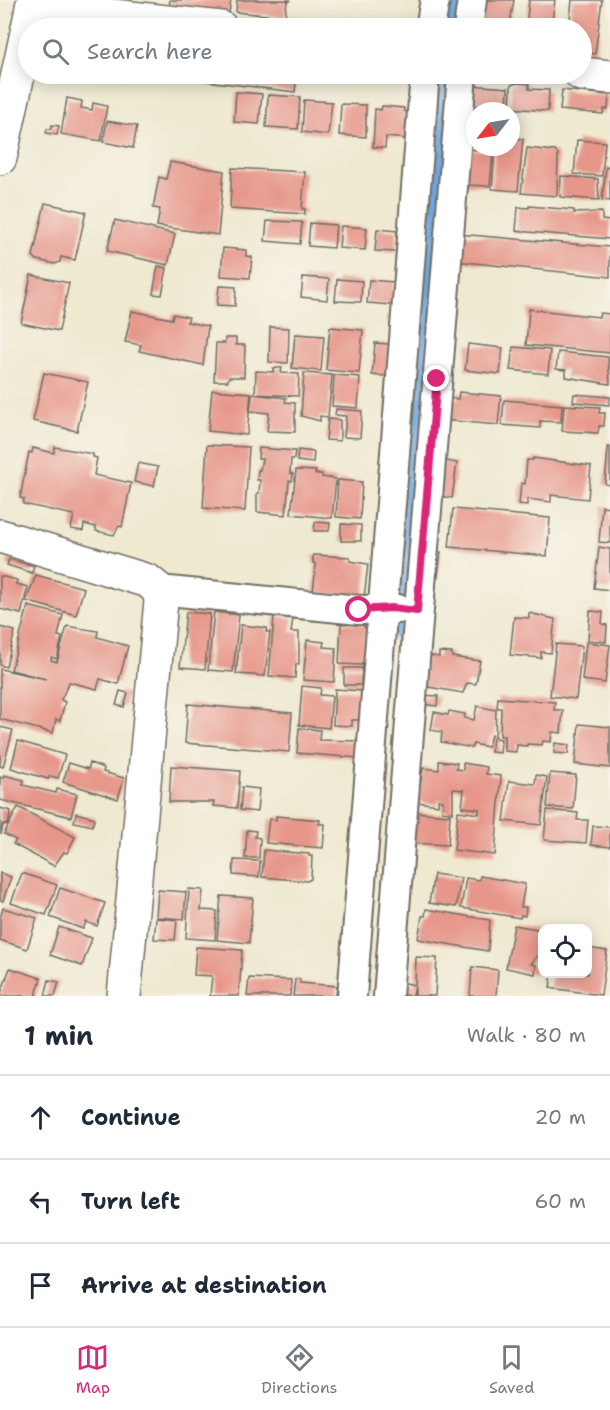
<!DOCTYPE html>
<meta charset="utf-8">
<style>
body{margin:0;font-family:"Shantell Sans",sans-serif;background:#f6f6f7;color:#1f2937}
.controls{position:absolute;right:18px;bottom:18px;display:grid;overflow:hidden;border-radius:12px;box-shadow:0 3px 15px #0003}
.controls button{width:54px;height:54px;display:grid;place-items:center;padding:0;border:0;border-bottom:2px solid #e0e1e3;background:#fff;color:#1f2937;font:30px sans-serif}
.compass{position:absolute;left:466px;top:102px;width:54px;height:54px;border-radius:50%;background:#fff;box-shadow:0 3px 15px #0003;rotate:239deg}
.stop{position:absolute;width:18px;height:18px;margin:-14px;border:4px solid #db2777;border-radius:50%;background:#fff}
.stop.end{background:#db2777;border-color:#fff;box-shadow:0 2px 6px #0008}
.list{margin:0;padding:0;list-style:none}
h2{display:flex;justify-content:space-between;align-items:center;height:78px;margin:0;padding:0 24px;font-size:26px}
h2 small{font-size:20px;font-weight:400;color:#747a83}
.list li{display:grid;grid-template-columns:39px 1fr auto;gap:18px;align-items:center;box-sizing:border-box;height:84px;padding:0 24px;border-top:2px solid #e0e1e3}
.list b{display:block;font-size:22px;white-space:nowrap}
.list em{font-size:20px;font-style:normal;color:#747a83}
.icon{flex:none;width:33px;height:33px;fill:none;stroke:currentColor;stroke-width:2;stroke-linecap:round;stroke-linejoin:round}
.map{position:relative;flex:none;width:610px;height:996px;overflow:hidden}
.search{position:absolute;background:#fff;box-shadow:0 3px 15px #0003;left:18px;right:18px;top:18px;height:66px;display:flex;align-items:center;gap:15px;box-sizing:border-box;padding:0 21px;border-radius:33px;color:#747a83;font-size:22px}
.sheet{height:330px;background:#fff}
nav{display:flex;justify-content:space-around;align-items:center;box-sizing:border-box;height:84px;border-top:2px solid #e0e1e3;background:#fff;font-size:16px;color:#747a83}
nav a{display:grid;justify-items:center;gap:3px}
nav .on{color:#db2777}
.map>svg:first-child{display:block}
</style>
<div class="map">
<svg width="610" height="996" viewBox="0 0 610 996">
<rect width="100%" height="100%" fill="#f7f3e8"/>
<filter id="ink" filterUnits="userSpaceOnUse"><feTurbulence type="fractalNoise" baseFrequency=".0167" numOctaves="2"/><feDisplacementMap in="SourceGraphic" scale="12" xChannelSelector="R" yChannelSelector="G"/><feConvolveMatrix kernelMatrix="1 2 1 2 8 2 1 2 1" color-interpolation-filters="sRGB"/></filter>
<filter id="wash" filterUnits="userSpaceOnUse"><feTurbulence type="fractalNoise" baseFrequency=".008" numOctaves="4" result="noise"/><feDisplacementMap in="SourceGraphic" scale="24" xChannelSelector="R" yChannelSelector="G"/><feGaussianBlur stdDeviation="1.35" result="paint"/><feColorMatrix in="noise" values="0 0 0 0 0 0 0 0 0 0 0 0 0 0 0 0 0 1.4 0 .05"/><feComposite in="paint" operator="in"/></filter>
<g filter="url(#wash)">
<rect width="100%" height="100%" fill="#efe9d0"/>
<g fill="none" stroke-linecap="round" stroke-linejoin="round">
<!-- canal -->
<g stroke="#6fa4dc" stroke-width="26">
<path d="M 451,28 L 455,0"/>
<path d="M 404,631 L 408,540 L 446,74"/>
</g>
</g>
<g id="blocks">
<!-- building -->
<g fill="#e7968a">
<path d="M 170,0 L 231,0 L 229,13 L 169,6 Z"/>
<path d="M 237,0 L 291,0 L 287,2 L 285,17 L 236,12 Z"/>
<path d="M 486,0 L 514,0 L 509,28 L 482,24 Z"/>
<path d="M 529,0 L 555,0 L 551,28 L 526,26 Z"/>
<path d="M 572,0 L 602,0 L 595,54 L 582,52 L 582,28 L 569,28 Z"/>
<path d="M 147,74 L 297,74 L 295,92 Z"/>
<path d="M 516,83 L 529,84 L 529,89 L 549,90 L 548,111 L 510,108 L 511,85 Z"/>
<path d="M 470,85 L 508,88 L 507,108 L 468,105 Z"/>
<path d="M 562,90 L 609,95 L 608,109 L 604,109 L 603,114 L 560,110 Z"/>
<path d="M 236,92 L 262,94 L 259,124 L 234,122 Z"/>
<path d="M 268,95 L 300,97 L 298,129 L 266,127 Z"/>
<path d="M 67,98 L 82,101 L 81,108 L 92,110 L 93,103 L 107,106 L 101,141 L 61,134 Z"/>
<path d="M 304,100 L 332,102 L 328,135 L 302,132 Z"/>
<path d="M 341,104 L 366,105 L 366,137 L 339,135 Z"/>
<path d="M 382,106 L 404,108 L 404,111 L 408,112 L 407,139 L 386,137 L 385,148 L 373,147 L 375,109 L 381,110 Z"/>
<path d="M 107,121 L 137,126 L 133,148 L 103,142 Z"/>
<path d="M 52,125 L 59,126 L 57,135 L 46,133 L 47,129 L 51,129 Z"/>
<path d="M 511,138 L 523,139 L 518,191 L 492,189 L 495,147 L 511,147 Z"/>
<path d="M 577,140 L 605,142 L 602,176 L 574,174 Z"/>
<path d="M 527,148 L 555,151 L 558,154 L 557,196 L 521,193 Z"/>
<path d="M 465,149 L 493,151 L 490,186 L 465,185 Z"/>
<path d="M 170,162 L 224,171 L 218,235 L 157,226 L 160,209 L 153,208 L 159,177 L 166,179 Z"/>
<path d="M 606,167 L 610,168 L 610,201 L 602,200 Z"/>
<path d="M 232,168 L 305,172 L 302,209 L 305,209 L 305,214 L 230,209 Z"/>
<path d="M 561,176 L 598,179 L 599,200 L 560,197 Z"/>
<path d="M 45,203 L 86,212 L 75,260 L 61,257 L 60,262 L 55,264 L 37,260 L 33,256 Z"/>
<path d="M 529,206 L 574,210 L 574,213 L 602,212 L 602,220 L 610,221 L 610,239 L 516,231 L 518,207 L 529,208 Z"/>
<path d="M 115,220 L 175,234 L 168,265 L 107,251 Z"/>
<path d="M 267,221 L 302,222 L 300,244 L 265,241 Z"/>
<path d="M 310,223 L 336,225 L 334,248 L 308,246 Z"/>
<path d="M 341,226 L 367,228 L 365,250 L 339,248 Z"/>
<path d="M 377,229 L 397,231 L 396,252 L 375,251 Z"/>
<path d="M 458,234 L 610,247 L 610,277 L 455,261 Z"/>
<path d="M 223,248 L 246,250 L 246,256 L 252,257 L 250,278 L 221,276 Z"/>
<path d="M 158,266 L 167,268 L 162,295 L 153,294 Z"/>
<path d="M 31,275 L 69,283 L 59,331 L 21,323 Z"/>
<path d="M 303,277 L 329,279 L 327,300 L 301,297 Z"/>
<path d="M 337,279 L 362,281 L 361,302 L 335,301 Z"/>
<path d="M 369,280 L 394,282 L 392,305 L 367,303 Z"/>
<path d="M 219,286 L 236,287 L 235,306 L 217,305 Z"/>
<path d="M 529,309 L 599,317 L 600,313 L 610,314 L 610,353 L 526,345 Z"/>
<path d="M 132,311 L 172,319 L 173,314 L 189,317 L 187,322 L 208,326 L 203,365 L 139,351 L 141,345 L 125,342 Z"/>
<path d="M 270,327 L 289,328 L 288,363 L 269,362 Z"/>
<path d="M 330,327 L 363,330 L 359,373 L 326,370 Z"/>
<path d="M 295,334 L 324,336 L 321,371 L 292,368 Z"/>
<path d="M 225,338 L 236,338 L 236,345 L 245,345 L 244,377 L 229,377 L 228,381 L 214,381 L 216,343 L 225,343 Z"/>
<path d="M 375,343 L 390,344 L 387,376 L 372,375 Z"/>
<path d="M 468,344 L 503,348 L 500,374 L 465,370 Z"/>
<path d="M 513,347 L 550,350 L 548,374 L 510,370 Z"/>
<path d="M 558,352 L 608,357 L 610,384 L 566,377 L 566,370 L 556,369 Z"/>
<path d="M 273,368 L 282,368 L 281,373 L 299,374 L 298,396 L 255,394 L 256,371 L 273,372 Z"/>
<path d="M 44,373 L 88,382 L 77,431 L 33,421 Z"/>
<path d="M 304,373 L 332,375 L 328,417 L 320,416 L 320,421 L 301,416 Z"/>
<path d="M 334,375 L 360,377 L 358,408 L 332,406 Z"/>
<path d="M 212,390 L 251,393 L 247,435 L 208,431 Z"/>
<path d="M 459,392 L 501,396 L 498,425 L 442,420 L 445,398 L 458,399 Z"/>
<path d="M 252,394 L 286,398 L 285,402 L 295,403 L 295,432 L 267,431 L 269,413 L 250,411 Z"/>
<path d="M 574,394 L 610,397 L 609,405 L 573,402 Z"/>
<path d="M 504,400 L 562,405 L 561,422 L 540,421 L 540,428 L 502,425 Z"/>
<path d="M 564,405 L 600,407 L 599,413 L 605,413 L 604,426 L 599,426 L 598,433 L 562,431 Z"/>
<path d="M 336,409 L 362,411 L 360,438 L 344,437 L 346,416 L 335,415 Z"/>
<path d="M 328,419 L 340,420 L 340,441 L 326,440 Z"/>
<path d="M 207,445 L 249,447 L 245,511 L 203,508 Z"/>
<path d="M 55,447 L 93,454 L 93,457 L 97,458 L 94,475 L 131,483 L 122,527 L 119,526 L 114,535 L 96,531 L 96,527 L 84,524 L 83,531 L 71,529 L 74,515 L 23,504 L 24,499 L 20,498 L 29,452 L 32,453 L 33,448 L 54,453 Z"/>
<path d="M 608,447 L 610,447 L 610,485 L 605,484 Z"/>
<path d="M 259,448 L 295,451 L 294,459 L 291,459 L 290,473 L 293,474 L 292,481 L 289,481 L 286,515 L 257,512 L 257,493 L 259,493 L 260,480 L 257,480 L 258,470 L 260,470 L 262,459 L 258,459 Z"/>
<path d="M 298,450 L 314,452 L 313,463 L 297,461 Z"/>
<path d="M 533,458 L 591,466 L 588,499 L 551,495 L 551,502 L 527,499 L 527,505 L 519,504 L 521,483 L 525,484 L 527,460 L 533,460 Z"/>
<path d="M 442,460 L 457,463 L 452,498 L 437,496 Z"/>
<path d="M 138,463 L 158,467 L 154,486 L 134,482 Z"/>
<path d="M 296,470 L 316,471 L 315,474 L 322,474 L 322,477 L 336,479 L 332,518 L 291,514 Z"/>
<path d="M 338,480 L 362,482 L 360,519 L 336,517 Z"/>
<path d="M 602,506 L 610,507 L 610,543 L 599,542 Z"/>
<path d="M 453,509 L 550,518 L 547,556 L 449,547 Z"/>
<path d="M 315,522 L 330,523 L 329,531 L 314,531 Z"/>
<path d="M 341,524 L 361,525 L 361,541 L 341,541 Z"/>
<path d="M 599,547 L 610,549 L 610,590 L 594,588 Z"/>
<path d="M 433,552 L 441,552 L 438,577 L 430,576 Z"/>
<path d="M 313,555 L 350,557 L 350,561 L 368,564 L 364,598 L 313,592 L 316,564 L 313,563 Z"/>
<path d="M 9,559 L 34,566 L 32,573 L 7,565 Z"/>
<path d="M 36,575 L 84,588 L 76,615 L 26,601 Z"/>
<path d="M 0,576 L 17,580 L 16,584 L 28,587 L 21,614 L 0,609 Z"/>
<path d="M 28,606 L 63,615 L 58,636 L 62,637 L 57,659 L 51,657 L 51,660 L 57,662 L 67,626 L 98,631 L 97,637 L 128,646 L 118,684 L 100,679 L 97,689 L 69,682 L 61,700 L 65,702 L 60,721 L 56,719 L 53,733 L 0,719 L 0,669 L 46,679 L 11,670 Z"/>
<path d="M 590,611 L 603,612 L 602,624 L 607,625 L 606,642 L 588,640 Z"/>
<path d="M 186,612 L 210,614 L 205,669 L 180,667 Z"/>
<path d="M 214,612 L 239,615 L 233,672 L 208,670 Z"/>
<path d="M 529,613 L 555,619 L 551,653 L 541,652 L 541,658 L 510,655 L 514,617 L 529,618 Z"/>
<path d="M 274,616 L 293,618 L 291,632 L 299,632 L 299,664 L 296,664 L 295,678 L 269,676 Z"/>
<path d="M 341,623 L 362,624 L 367,631 L 365,660 L 361,665 L 339,664 Z"/>
<path d="M 241,625 L 267,628 L 266,632 L 270,632 L 265,676 L 236,674 Z"/>
<path d="M 0,627 L 15,631 L 6,667 L 0,665 Z"/>
<path d="M 307,640 L 324,642 L 323,647 L 336,648 L 334,682 L 303,680 Z"/>
<path d="M 586,642 L 610,645 L 605,683 L 582,680 Z"/>
<path d="M 556,644 L 582,646 L 576,699 L 550,696 Z"/>
<path d="M 439,652 L 452,653 L 452,657 L 480,661 L 476,684 L 467,683 L 463,693 L 422,686 L 426,655 L 439,657 Z"/>
<path d="M 344,668 L 362,668 L 361,685 L 344,685 Z"/>
<path d="M 302,686 L 321,688 L 320,695 L 332,696 L 329,728 L 299,725 Z"/>
<path d="M 335,689 L 362,691 L 360,720 L 352,720 L 352,726 L 333,725 Z"/>
<path d="M 120,691 L 128,693 L 124,707 L 116,705 Z"/>
<path d="M 420,695 L 438,696 L 437,706 L 419,704 Z"/>
<path d="M 498,698 L 555,702 L 554,710 L 563,710 L 561,733 L 552,732 L 551,742 L 543,741 L 542,745 L 527,744 L 527,746 L 517,745 L 516,752 L 504,751 L 504,736 L 500,736 L 501,708 L 497,708 Z"/>
<path d="M 188,704 L 292,713 L 289,752 L 185,743 Z"/>
<path d="M 477,706 L 496,710 L 495,736 L 491,735 L 488,747 L 473,744 L 472,748 L 441,742 L 442,732 L 431,730 L 434,712 L 448,715 L 449,711 L 465,714 L 464,718 L 474,720 Z"/>
<path d="M 579,724 L 610,727 L 610,768 L 575,764 Z"/>
<path d="M 0,727 L 13,730 L 3,767 L 0,766 Z"/>
<path d="M 299,728 L 320,730 L 319,740 L 359,741 L 358,758 L 297,753 Z"/>
<path d="M 493,738 L 501,739 L 500,753 L 491,752 Z"/>
<path d="M 18,741 L 65,755 L 58,778 L 50,776 L 48,779 L 11,768 Z"/>
<path d="M 555,743 L 569,745 L 568,754 L 554,753 Z"/>
<path d="M 439,761 L 457,763 L 456,769 L 463,770 L 463,763 L 487,767 L 486,774 L 501,776 L 495,855 L 454,850 L 458,811 L 479,814 L 479,809 L 462,807 L 464,790 L 453,789 L 453,813 L 442,811 L 443,801 L 438,800 L 438,805 L 417,802 L 423,768 L 439,770 Z"/>
<path d="M 69,763 L 88,769 L 90,763 L 104,768 L 103,772 L 124,778 L 118,799 L 63,782 Z"/>
<path d="M 171,766 L 240,771 L 237,808 L 213,806 L 214,802 L 169,802 Z"/>
<path d="M 550,773 L 576,775 L 573,809 L 547,807 Z"/>
<path d="M 4,775 L 24,780 L 23,785 L 56,793 L 57,789 L 77,794 L 71,817 L 0,800 L 0,777 L 3,778 Z"/>
<path d="M 536,775 L 547,777 L 541,825 L 504,821 L 509,781 L 535,784 Z"/>
<path d="M 242,787 L 259,789 L 257,812 L 240,810 Z"/>
<path d="M 18,807 L 75,837 L 67,853 L 64,852 L 54,866 L 13,844 L 16,840 L 4,834 Z"/>
<path d="M 0,808 L 11,811 L 8,825 L 3,824 L 1,835 Z"/>
<path d="M 547,810 L 578,813 L 577,820 L 588,820 L 586,843 L 544,840 Z"/>
<path d="M 412,812 L 450,815 L 448,845 L 410,843 Z"/>
<path d="M 76,813 L 95,818 L 92,826 L 74,822 Z"/>
<path d="M 276,816 L 320,820 L 319,824 L 325,824 L 323,848 L 266,843 L 269,819 L 276,820 Z"/>
<path d="M 593,826 L 610,827 L 610,847 L 591,845 Z"/>
<path d="M 247,830 L 256,831 L 255,837 L 260,838 L 259,858 L 245,858 Z"/>
<path d="M 264,850 L 309,854 L 309,856 L 312,856 L 311,879 L 307,881 L 262,877 Z"/>
<path d="M 234,860 L 260,861 L 259,877 L 233,875 Z"/>
<path d="M 0,873 L 11,877 L 3,901 L 0,900 Z"/>
<path d="M 22,873 L 57,885 L 46,915 L 11,903 Z"/>
<path d="M 434,874 L 461,878 L 456,907 L 429,903 Z"/>
<path d="M 480,876 L 525,884 L 521,907 L 526,907 L 525,916 L 521,915 L 520,918 L 461,908 L 466,878 L 479,880 Z"/>
<path d="M 60,888 L 105,903 L 97,926 L 86,922 L 83,929 L 50,917 Z"/>
<path d="M 189,889 L 203,890 L 201,910 L 217,911 L 215,940 L 186,938 Z"/>
<path d="M 158,890 L 186,892 L 184,919 L 156,917 Z"/>
<path d="M 221,896 L 253,898 L 249,943 L 217,940 Z"/>
<path d="M 3,908 L 37,918 L 27,949 L 0,940 L 0,918 Z"/>
<path d="M 426,909 L 490,920 L 488,951 L 418,939 L 422,916 L 425,916 Z"/>
<path d="M 156,918 L 177,920 L 175,940 L 154,939 Z"/>
<path d="M 514,925 L 542,930 L 542,955 L 537,956 L 531,964 L 536,965 L 535,974 L 506,968 Z"/>
<path d="M 59,927 L 92,938 L 82,966 L 50,955 Z"/>
<path d="M 196,947 L 242,950 L 239,996 L 210,996 L 212,976 L 194,975 Z"/>
<path d="M 588,948 L 607,951 L 601,995 L 550,988 L 552,974 L 588,974 Z"/>
<path d="M 416,957 L 437,958 L 435,996 L 415,996 L 415,985 L 413,996 L 397,994 L 400,982 L 415,985 Z"/>
<path d="M 472,967 L 498,970 L 496,996 L 470,996 Z"/>
<path d="M 10,968 L 41,978 L 36,996 L 0,996 Z"/>
<path d="M 249,978 L 291,980 L 290,996 L 247,996 Z"/>
<path d="M 295,979 L 300,979 L 300,983 L 337,986 L 336,996 L 293,996 Z"/>
<path d="M 49,980 L 59,982 L 55,996 L 45,996 Z"/>
</g>
</g>
</g>
<g filter="url(#ink)">
<use href="#blocks" fill-opacity="0" stroke="#706e65" stroke-width="1.5"/>
<g fill="none" stroke-linecap="round" stroke-linejoin="round">
<defs>
<g id="street">
<path d="M 430,28 L 435,0"/>
<path d="M 468,28 L 472,0"/>
<path d="M 159,590 L 359,610 L 398,609"/>
<path d="M 352,996 L 425,74"/>
<path d="M 388,996 L 462,74"/>
</g>
<g id="secondary">
<path d="M 32,7 L 221,28"/>
<path d="M 581,74 L 610,77"/>
<path d="M 0,158 L 34,0"/>
<path d="M 0,536 L 148,581 L 159,590 L 161,601 L 124,996"/>
</g>
</defs>
<!-- street casing -->
<use href="#street" stroke="#706e65" stroke-width="32"/>
<!-- secondary casing -->
<use href="#secondary" stroke="#706e65" stroke-width="36"/>
<!-- street -->
<use href="#street" stroke="#fff" stroke-width="28"/>
<!-- secondary -->
<use href="#secondary" stroke="#fff" stroke-width="33"/>
</g>
</g>
<g fill="none" stroke-linecap="round" stroke-linejoin="round" filter="url(#ink)">
<!-- route -->
<path stroke="#db2777" stroke-width="8" d="M 359,610 L 392,608 L 417,611 L 437,379"/>
</g>
</svg>
<div class="controls">
<button><svg class="icon" aria-label="locate" viewBox="0 0 24 24"><circle cx="12" cy="12" r="6"/><path d="M12 2v4M12 18v4M2 12h4M18 12h4"/></svg></button>
</div>
<svg class="compass" viewBox="-18 -18 36 36"><path d="M0-13l5 13h-10z" fill="#e53935"/><path d="M0 13l5-13h-10z" fill="#747a83"/></svg>
<div class="stop" style="left:359px;top:610px"></div>
<div class="stop end" style="left:437px;top:379px"></div>
<div class="search"><svg class="icon" aria-label="search" viewBox="0 0 24 24"><circle cx="10" cy="10" r="6"/><path d="M15 15l6 6"/></svg>Search here</div>
</div>
<section class="sheet">
<h2>1 min<small>Walk · 80 m</small></h2>
<ul class="list">
<li><svg class="icon" aria-label="ahead" viewBox="0 0 24 24"><path d="M12 20V5M6 11l6-6 6 6"/></svg><div><b>Continue</b></div><em>20 m</em></li>
<li><svg class="icon" aria-label="left" viewBox="0 0 24 24"><path d="M17 20v-9H6M10 6l-5 5 5 5"/></svg><div><b>Turn left</b></div><em>60 m</em></li>
<li><svg class="icon" aria-label="arrive" viewBox="0 0 24 24"><path d="M6 21V4h12l-3 4 3 4H6"/></svg><div><b>Arrive at destination</b></div></li>
</ul>
</section>
<nav>
<a class="on"><svg class="icon" aria-label="map" viewBox="0 0 24 24"><path d="M3 6l6-2 6 2 6-2v14l-6 2-6-2-6 2zM9 4v14M15 6v14"/></svg>Map</a>
<a><svg class="icon" aria-label="directions" viewBox="0 0 24 24"><path d="M12 3l9 9-9 9-9-9zM9 14v-3h6M13 9l2 2-2 2"/></svg>Directions</a>
<a><svg class="icon" aria-label="saved" viewBox="0 0 24 24"><path d="M7 4h10v16l-5-4-5 4z"/></svg>Saved</a>
</nav>
